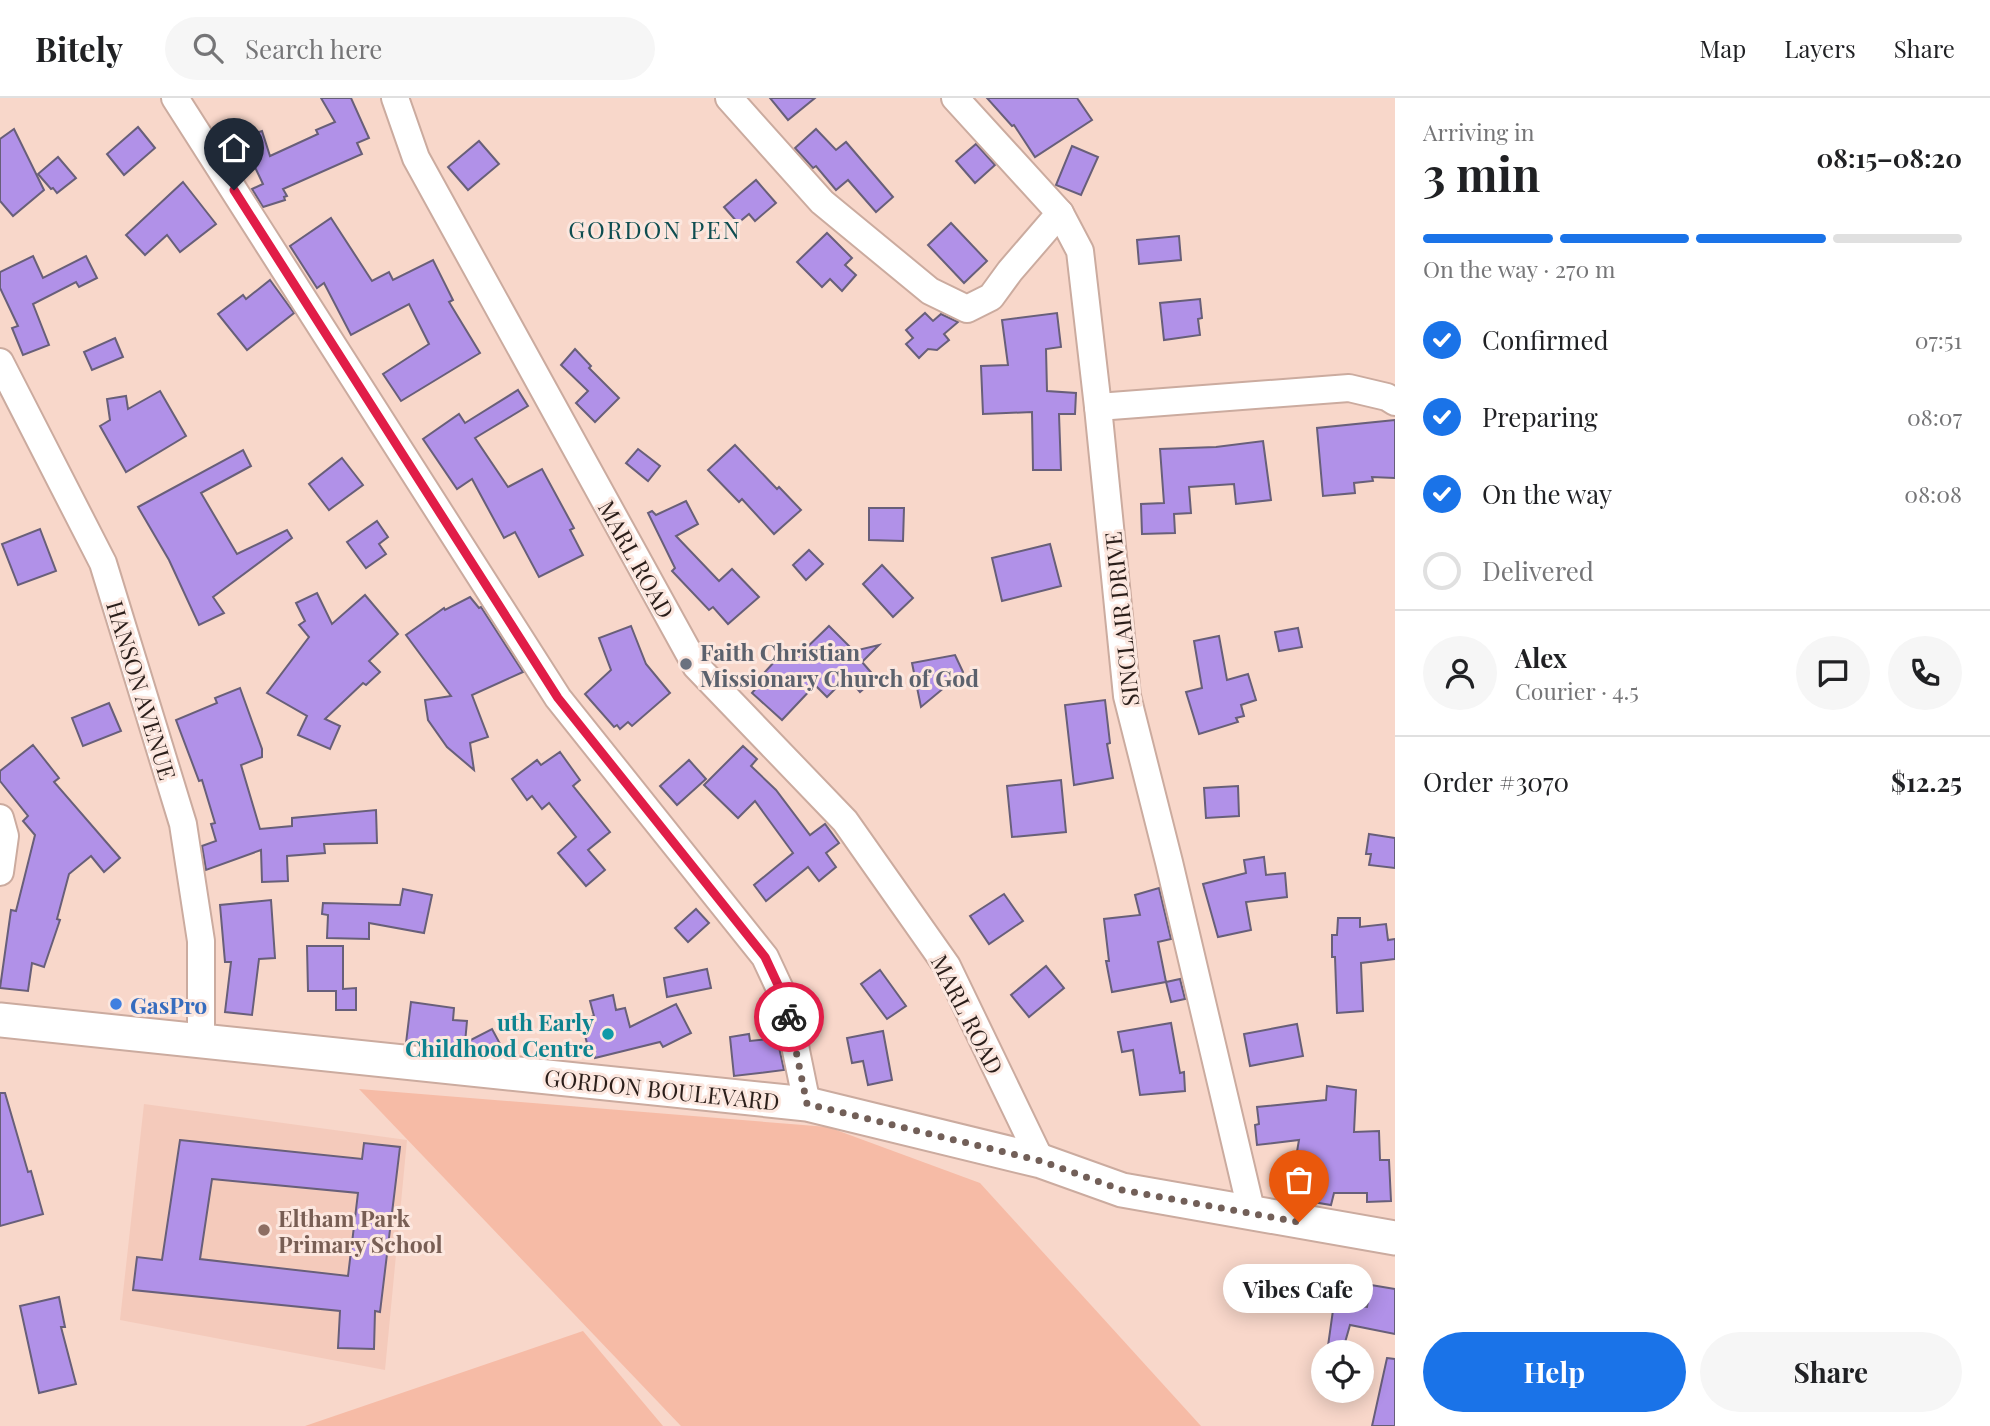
<!DOCTYPE html>
<html lang="en">
<head>
<meta charset="utf-8">
<style>
  :root { --surface:#fff; --page:#f6f6f6; --text:#202124; --muted:#757577; --line:#e0e0e0; --accent:#1a73e8 }
  body { margin:0; font-family:"Playfair Display",serif; background:var(--page); color:var(--text); height:100vh; display:flex; flex-direction:column; font-size:26px; white-space:nowrap }
  * { box-sizing:border-box; margin:0 }
  p { font-size:23px; color:var(--muted) }
  .icon { flex:none; width:38px; height:38px; fill:none; stroke:currentColor; stroke-width:2; stroke-linecap:round; stroke-linejoin:round }
  .map { position:relative; flex:1; overflow:hidden }
  .details { display:flex; flex-direction:column; background:var(--surface); width:595px }
  .details>* { flex:none }
  .controls { position:absolute; left:1311px; top:1242px; display:grid; gap:14px }
  .controls a { display:grid; place-items:center; width:63px; height:63px; border-radius:50%; background:var(--surface); box-shadow:0 4px 18px #0003; font-size:35px }
  .pin { position:absolute; display:grid; place-items:center; width:60px; height:60px; color:#fff; margin:-72px -30px; border-radius:50% 50% 50% 0; rotate:-45deg; box-shadow:0 0 7px #0007 }
  .pin .icon { rotate:45deg }
  .courier { position:absolute; display:grid; place-items:center; width:70px; height:70px; margin:-35px; border:5px solid #e11d48; border-radius:50%; background:#fff; color:#222; box-shadow:0 2px 9px #0007 }
  .bubble { position:absolute; height:49px; border-radius:24px; background:var(--surface); box-shadow:0 4px 18px #0003; font-size:23px; font-weight:700; line-height:49px; text-align:center }
  .summary em { font-style:normal; font-weight:700 }
  .summary div { display:flex; flex-direction:column-reverse }
  .summary { display:flex; align-items:center; justify-content:space-between; height:119px; padding:0 28px }
  h1 { font-size:46px; font-weight:700; line-height:52px }
  .bar { display:grid; grid-template-columns:repeat(4,1fr); gap:10px 7px; align-content:center; height:84px; padding:0 28px }
  .bar i { height:9px; border-radius:5px; background:var(--line) }
  .bar .active { background:var(--accent) }
  .bar p { grid-column:span 4 }
  .line { display:flex; align-items:center; gap:18px; padding:0 28px; border-top:2px solid var(--line) }
  .line div { flex:1 }
  .round { display:grid; place-items:center; flex:none; width:74px; height:74px; border-radius:37px; background:var(--page) }
  ol { padding:0 28px; list-style:none }
  li { display:flex; align-items:center; gap:21px; height:77px }
  li p { margin-inline-start:auto }
  li .icon { padding:7px; border-radius:50%; background:var(--accent); color:#fff; stroke-width:4 }
  li:last-child { color:var(--muted) }
  li i { width:38px; height:38px; border:4px solid var(--line); border-radius:50% }
  .button { display:flex; gap:14px; margin-top:auto; padding:14px 28px }
  .button a { flex:1; height:80px; border-radius:42px; background:var(--accent); color:#fff; font-size:28px; font-weight:700; line-height:80px; text-align:center }
  .button a+a { background:var(--page); color:var(--text) }
  header { display:flex; align-items:center; gap:42px; box-sizing:border-box; height:98px; padding:0 35px; background:var(--surface); border-bottom:2px solid var(--line) }
  header strong { font-size:33px }
  nav { display:flex; gap:38px; margin-inline-start:auto; font-size:24px }
  .search { width:490px; height:63px; background:var(--page); display:flex; align-items:center; gap:18px; box-sizing:border-box; padding:0 24px; border-radius:38px; color:var(--muted); font-size:26px }
  main { display:flex; flex:1; min-height:0 }
  .map>svg:first-child { display:block }
  .built { fill:#f4cabb }
  .green { fill:#f6bba6 }
  .building { fill:#b191e8; stroke:#685f79; stroke-width:2; fill-rule:evenodd }
  .lines { fill:none; stroke-linecap:round; stroke-linejoin:round }
  .minor-casing { stroke:#cbab9f; stroke-width:30 }
  .tertiary-casing { stroke:#cbab9f; stroke-width:37 }
  .minor { stroke:#fff; stroke-width:26 }
  .tertiary { stroke:#fff; stroke-width:33 }
  .done { stroke:#725f58; stroke-width:7; stroke-dasharray:0 12.6 }
  .route { stroke:#e11d48; stroke-width:9 }
  .worship-dot { fill:#6b7280; stroke:#fce7df; stroke-width:2.5 }
  .shop-dot { fill:#3f7fe0; stroke:#fce7df; stroke-width:2.5 }
  .culture-dot { fill:#0f9aa8; stroke:#fce7df; stroke-width:2.5 }
  .education-dot { fill:#8d6e63; stroke:#fce7df; stroke-width:2.5 }
  .labels { text-anchor:middle; dominant-baseline:central; stroke-width:6; stroke-linejoin:round; paint-order:stroke }
  .street-label { font-size:23px; fill:#2a1e1a; stroke:#fce7df }
  .worship-label { font-size:23px; font-weight:bold; fill:#5b616d; stroke:#fce7df; text-anchor:start }
  .shop-label { font-size:23px; font-weight:bold; fill:#366cbe; stroke:#fce7df; text-anchor:start }
  .culture-label { font-size:23px; font-weight:bold; fill:#0d838f; stroke:#fce7df; text-anchor:end }
  .education-label { font-size:23px; font-weight:bold; fill:#785e54; stroke:#fce7df; text-anchor:start }
  .neighbourhood-label { font-size:24px; letter-spacing:2px; fill:#0e4d50; stroke:#fce7df }
</style>
</head>
<body>
<header>
<strong>Bitely</strong>
<div class="search"><svg class="icon" aria-label="search" viewBox="0 0 24 24"><circle cx="10" cy="10" r="6"/><path d="M15 15l6 6"/></svg>Search here</div>
<nav><a>Map</a><a>Layers</a><a>Share</a></nav>
</header>
<main>
<div class="map">
<svg width="1395" height="1328" viewBox="0 0 1395 1328">
  <rect width="100%" height="100%" fill="#f8d7ca"/>
  <path class="built" d="M144,1006L407,1042L385,1272L120,1222Z"/>
  <g class="green">
    <path d="M359,991L828,1029L980,1085L1201,1328H681Z"/>
    <path d="M583,1233L663,1328H305Z"/>
  </g>
  <g class="building">
    <path d="M321,0H351L369,40L357,45L362,56L283,91L287,98L284,99L285,102L263,109L252,91L263,86L241,40L262,33L270,58L318,36L316,32L335,24Z"/>
    <path d="M770,0H815L788,22Z"/>
    <path d="M987,0H1077L1092,22L1035,59L1014,27L1012,28Z"/>
    <path d="M138,29L155,50L124,77L107,56Z"/>
    <path d="M14,31L44,92L13,118L0,103V41Z"/>
    <path d="M816,31L836,52L846,44L893,99L876,114L848,82L836,92L816,68L813,70L795,50Z"/>
    <path d="M479,43L499,66L468,92L448,69Z"/>
    <path d="M976,46L995,67L975,85L956,63Z"/>
    <path d="M1072,48L1098,59L1081,97L1056,87Z"/>
    <path d="M58,59L76,80L57,95L53,90L51,91L38,76Z"/>
    <path d="M756,82L776,105L755,123L749,116L738,125L724,109Z"/>
    <path d="M183,84L216,126L180,154L167,137L145,157L126,137Z"/>
    <path d="M331,120L372,183L389,174L393,182L433,162L453,202L449,204L480,255L401,303L383,276L429,246L409,206L351,237L324,185L317,190L290,148Z"/>
    <path d="M951,125L987,163L964,185L928,147Z"/>
    <path d="M827,135L852,160L845,167L856,177L842,193L830,181L822,189L797,164Z"/>
    <path d="M1179,138L1181,162L1139,166L1137,142Z"/>
    <path d="M33,158L43,180L86,158L97,180L79,189L76,184L33,206L49,247L23,257L12,230L18,228L0,190V174Z"/>
    <path d="M270,182L294,215L247,252L218,216L243,197L246,201Z"/>
    <path d="M1200,201L1202,220L1198,221L1200,237L1164,242L1160,205Z"/>
    <path d="M925,215L933,223L941,216L958,224L944,236L949,242L937,252L928,251L919,260L906,246L913,240L906,232Z"/>
    <path d="M1057,215L1061,249L1046,251L1047,293L1076,295L1075,316H1059L1061,372H1033L1032,314L983,316L981,268L1008,267L1002,222Z"/>
    <path d="M115,240L123,259L92,272L84,254Z"/>
    <path d="M575,251L591,268L589,270L619,300L595,324L576,305L588,293L561,267Z"/>
    <path d="M518,292L528,308L475,340L508,389L542,371L574,430L570,432L583,457L539,479L515,434L504,440L472,381L457,391L423,341L459,316L465,325Z"/>
    <path d="M160,293L186,338L126,374L100,328L110,322L107,301L126,298L128,311Z"/>
    <path d="M1395,322V380L1372,379L1373,383L1354,385L1355,395L1323,398L1317,330Z"/>
    <path d="M1263,343L1271,402L1236,406L1234,386L1189,389L1191,415L1174,416L1175,435L1142,436L1141,406L1164,405L1160,351L1216,349Z"/>
    <path d="M735,347L777,391L779,389L801,412L774,436L742,401L739,404L708,372Z"/>
    <path d="M638,351L660,368L648,383L626,365Z"/>
    <path d="M243,352L251,368L201,395L237,456L287,432L292,440L213,499L224,515L199,527L169,462L138,409Z"/>
    <path d="M342,360L363,387L329,412L309,386Z"/>
    <path d="M686,403L698,426L676,438L719,483L732,471L759,499L728,526L713,509L709,512L672,473L675,470L648,415L652,413L656,417Z"/>
    <path d="M869,410H904L903,443L869,442Z"/>
    <path d="M377,423L388,439L379,446L386,456L366,470L347,444Z"/>
    <path d="M40,431L56,473L18,487L2,446Z"/>
    <path d="M1050,446L1061,488L1002,503L992,460Z"/>
    <path d="M809,452L823,466L806,482L793,467Z"/>
    <path d="M882,467L913,500L893,519L863,486Z"/>
    <path d="M317,495L332,526L365,497L398,536L369,563L380,574L366,587L363,585L325,621L340,628L330,651L298,637L307,618L267,595L309,539L299,527L305,523L296,505Z"/>
    <path d="M470,499L479,510L481,509L523,574L472,597L488,639L470,645L474,672L447,649L428,622L425,602L451,598L406,537L444,510L445,512Z"/>
    <path d="M631,528L646,566L670,595L632,628L628,624L620,631L617,627L614,629L585,596L611,572L599,540Z"/>
    <path d="M829,528L854,553L879,547L862,564L876,580L860,594L847,579L827,599L815,587L782,622L752,595L757,589L754,586L787,550L797,559Z"/>
    <path d="M1298,530L1302,549L1279,553L1275,534Z"/>
    <path d="M1219,538L1227,582L1248,576L1256,602L1241,607L1244,618L1236,620L1238,624L1199,636L1186,594L1202,590L1194,543Z"/>
    <path d="M955,557L963,574L921,609L912,565Z"/>
    <path d="M240,590L262,651V659L241,667L260,731L292,728V720L376,712L377,745L324,746L325,755L287,758L288,783L262,784L261,752L206,772L202,748L216,743L211,726L215,725L202,682L199,683L176,622L217,605L215,600Z"/>
    <path d="M1105,602L1110,645L1107,646L1113,680L1074,687L1065,607Z"/>
    <path d="M109,605L121,633L83,648L72,620Z"/>
    <path d="M33,647L59,680L54,684L120,760L104,774L91,758L69,776L57,821L60,822L44,869L32,865L28,893L0,890L11,812L16,813L35,737L23,723L28,718L0,683V673Z"/>
    <path d="M743,648L757,661L751,668L776,692L810,737L825,726L839,745L826,755L836,769L819,783L808,769L766,803L754,787L793,755L755,703L738,720L704,687Z"/>
    <path d="M560,654L580,682L573,688L610,734L588,752L605,772L586,788L558,755L576,739L549,705L542,711L532,698L527,702L512,681L537,662L541,667Z"/>
    <path d="M689,662L706,681L677,707L660,688Z"/>
    <path d="M1061,682L1066,734L1012,739L1007,688Z"/>
    <path d="M1238,688L1239,718L1206,720L1204,690Z"/>
    <path d="M1369,736L1395,740V770L1369,767L1371,756H1366Z"/>
    <path d="M1264,759L1266,777L1285,775L1287,799L1246,804L1251,832L1218,839L1203,786L1246,775L1244,762Z"/>
    <path d="M1159,790L1171,841L1158,844L1166,884L1180,881L1185,901L1171,904L1166,884L1112,894L1106,863H1109L1104,821L1140,817L1135,797Z"/>
    <path d="M403,791L432,797L424,835L369,825V841L327,840L328,817L322,816L323,805L400,807Z"/>
    <path d="M1004,796L1023,823L989,846L970,818Z"/>
    <path d="M271,802L275,860L259,861L252,917L225,914L231,864H225L220,807Z"/>
    <path d="M696,811L709,825L688,844L675,830Z"/>
    <path d="M1338,820H1360V829L1386,826L1388,842L1395,841V861L1361,865L1363,913L1337,915L1335,859H1332V837H1337Z"/>
    <path d="M307,848H343V891L356,890V912H336V893H308Z"/>
    <path d="M1046,868L1064,890L1029,919L1011,897Z"/>
    <path d="M707,871L711,890L667,899L664,880Z"/>
    <path d="M880,872L906,908L887,921L861,886Z"/>
    <path d="M613,897L616,912L625,910L630,929L676,906L691,935L663,949L660,944L595,960L593,952L589,953L581,922L594,918L590,903Z"/>
    <path d="M411,904L454,910L453,922L467,923L465,945L492,931L505,955L406,945Z"/>
    <path d="M1171,925L1180,975L1184,974L1185,993L1140,997L1133,952L1122,954L1118,934Z"/>
    <path d="M1297,926L1303,958L1250,968L1244,936Z"/>
    <path d="M883,933L892,982L868,987L863,963L852,965L847,940Z"/>
    <path d="M749,936L750,943L777,940L784,972L734,978L730,939Z"/>
    <path d="M1327,988L1356,992L1354,1034L1379,1033L1380,1062H1389L1391,1103L1367,1104V1095H1334L1331,1107L1289,1100L1299,1042L1257,1047L1255,1027L1259,1026L1257,1009L1326,1002Z"/>
    <path d="M0,995H5L28,1074L31,1073L43,1116L0,1128Z"/>
    <path d="M180,1042L362,1061L364,1045L400,1049L380,1214L375,1213L374,1251L338,1250L340,1213L133,1192L137,1159L162,1162ZM212,1081L358,1095L348,1178L200,1161Z"/>
    <path d="M1371,1187L1395,1191V1236L1350,1227L1342,1255H1327L1334,1205L1367,1209Z"/>
    <path d="M59,1199L65,1229H61L76,1286L39,1295L20,1208Z"/>
    <path d="M1387,1260L1395,1261V1328H1372Z"/>
  </g>
  <g class="lines">
    <defs>
      <g id="minor">
        <path d="M175,0L558,600L765,859L786,904L807,1006"/>
        <path d="M395,0L416,60L696,568L845,723L947,868L1041,1063"/>
        <path d="M729,0L822,104L930,193L967,211L991,199L1010,173L1060,115"/>
        <path d="M955,0L1060,115L1080,153L1098,309L1127,598L1169,764L1252,1116"/>
        <path d="M0,264L103,465L183,726L201,843V944"/>
        <path d="M1098,309L1349,290L1387,299L1395,304"/>
        <path d="M0,720L5,738L0,774"/>
      </g>
      <path id="tertiary" d="M0,922L807,1006L1041,1063L1122,1092L1395,1140"/>
    </defs>
    <use href="#minor" class="minor-casing"/>
    <use href="#tertiary" class="tertiary-casing"/>
    <use href="#minor" class="minor"/>
    <use href="#tertiary" class="tertiary"/>
  </g>
  <g class="lines">
    <path class="done" d="M789,919L807,1006L1041,1063L1122,1092L1299,1124"/>
    <path class="route" d="M234,92L558,600L765,859L786,904L789,919"/>
  </g>
  <circle class="worship-dot" cx="686" cy="566" r="7"/>
  <circle class="shop-dot" cx="116" cy="906" r="7"/>
  <circle class="culture-dot" cx="608" cy="936" r="7"/>
  <circle class="education-dot" cx="264" cy="1132" r="7"/>
  <g class="labels">
    <g class="street-label">
      <text transform="translate(637 461) rotate(61)">MARL ROAD</text>
      <text transform="translate(1121 521) rotate(-96)">SINCLAIR DRIVE</text>
      <text transform="translate(142 592) rotate(73)">HANSON AVENUE</text>
      <text transform="translate(968 916) rotate(63)">MARL ROAD</text>
      <text transform="translate(662 991) rotate(6)">GORDON BOULEVARD</text>
    </g>
    <g class="worship-label">
      <text x="700" y="553">Faith Christian<tspan x="700" dy="26">Missionary Church of God</tspan></text>
    </g>
    <g class="shop-label">
      <text x="130" y="906">GasPro</text>
    </g>
    <g class="culture-label">
      <text x="594" y="923">uth Early<tspan x="594" dy="26">Childhood Centre</tspan></text>
    </g>
    <g class="education-label">
      <text x="278" y="1119">Eltham Park<tspan x="278" dy="26">Primary School</tspan></text>
    </g>
    <g class="neighbourhood-label">
      <text x="655" y="131">GORDON PEN</text>
    </g>
  </g>
</svg>
<div class="controls">
<a><svg class="icon" aria-label="locate" viewBox="0 0 24 24"><circle cx="12" cy="12" r="6"/><path d="M12 2v4M12 18v4M2 12h4M18 12h4"/></svg></a>
</div>
<div class="pin" style="left:1299px;top:1124px;background:#ea580c"><svg class="icon" aria-label="bag" viewBox="0 0 24 24"><path d="M5 8h14l-1 12H6zM9 8a3 3 0 0 1 6 0"/></svg></div>
<div class="pin" style="left:234px;top:92px;background:#1f2937"><svg class="icon" aria-label="home" viewBox="0 0 24 24"><path d="M3 11l9-7 9 7M6 9v11h12V9"/></svg></div>
<div class="courier" style="left:789px;top:919px"><svg class="icon" aria-label="bike" viewBox="0 0 24 24"><circle cx="6" cy="16" r="4"/><circle cx="18" cy="16" r="4"/><path d="M6 16l4-8h5l3 8M10 8l3 8H6M13 5h3"/></svg></div>
<div class="bubble" style="left:1223px;top:1166px;width:150px">Vibes Cafe</div>
</div>
<section class="details">
<div class="summary"><div><h1>3 min</h1><p>Arriving in</p></div><em>08:15–08:20</em></div>
<div class="bar"><i class="active"></i><i class="active"></i><i class="active"></i><i></i><p>On the way · 270 m</p></div>
<ol>
<li><svg class="icon" aria-label="check" viewBox="0 0 24 24"><path d="M5 12l5 5 9-10"/></svg>Confirmed<p>07:51</p></li>
<li><svg class="icon" aria-label="check" viewBox="0 0 24 24"><path d="M5 12l5 5 9-10"/></svg>Preparing<p>08:07</p></li>
<li><svg class="icon" aria-label="check" viewBox="0 0 24 24"><path d="M5 12l5 5 9-10"/></svg>On the way<p>08:08</p></li>
<li><i></i>Delivered</li>
</ol>
<div class="line" style="height:126px"><a class="round"><svg class="icon" aria-label="person" viewBox="0 0 24 24"><circle cx="12" cy="8" r="4"/><path d="M4 21q1-7 8-7t8 7"/></svg></a><div><b>Alex</b><p>Courier · 4.5</p></div><a class="round"><svg class="icon" aria-label="chat" viewBox="0 0 24 24"><path d="M4 5h16v11H9l-5 4z"/></svg></a><a class="round"><svg class="icon" aria-label="phone" viewBox="0 0 24 24"><path d="M5 4h4l2 5-3 2q2 4 5 5l2-3 5 2v4C11 20 4 13 5 4z"/></svg></a></div>
<div class="line" style="height:91px"><div>Order #3070</div><b>$12.25</b></div>
<div class="button"><a>Help</a><a>Share</a></div>
</section>
</main>
</body>
</html>
